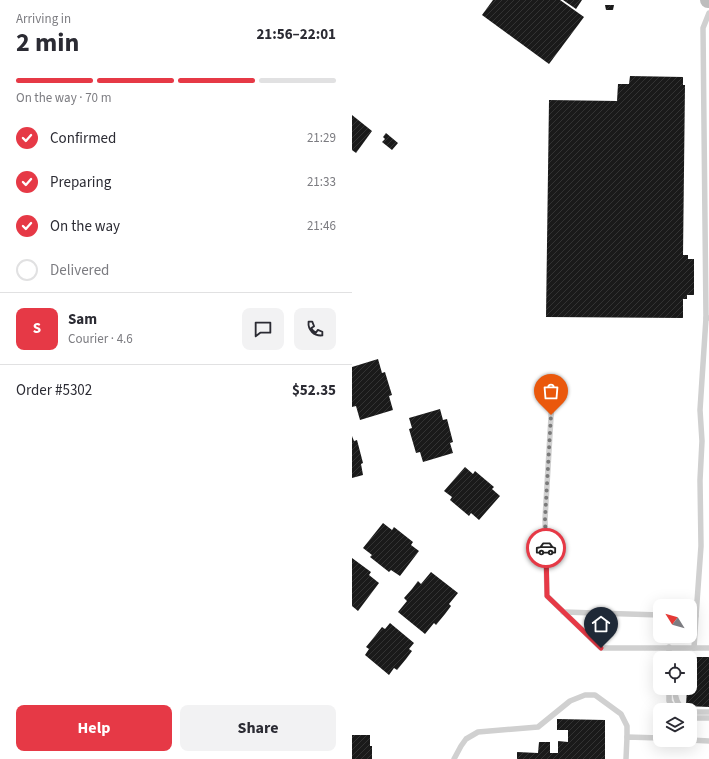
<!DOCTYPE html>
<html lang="en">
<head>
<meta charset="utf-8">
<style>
  :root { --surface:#fff; --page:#f2f2f3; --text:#2b2b33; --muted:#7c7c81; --line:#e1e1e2; --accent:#e63946 }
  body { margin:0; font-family:"Source Sans 3",sans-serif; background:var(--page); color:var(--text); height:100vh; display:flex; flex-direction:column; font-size:15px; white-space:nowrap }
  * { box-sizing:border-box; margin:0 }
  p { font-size:13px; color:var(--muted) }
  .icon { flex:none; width:22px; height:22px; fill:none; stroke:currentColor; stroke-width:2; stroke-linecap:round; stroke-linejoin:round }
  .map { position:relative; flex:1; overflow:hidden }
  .drawer { display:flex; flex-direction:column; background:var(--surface); width:352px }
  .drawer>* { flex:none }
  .needle { width:26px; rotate:307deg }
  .fabs { position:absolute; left:301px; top:599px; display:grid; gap:8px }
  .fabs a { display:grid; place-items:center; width:44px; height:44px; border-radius:8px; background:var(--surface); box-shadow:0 4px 16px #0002; font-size:20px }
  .pin { position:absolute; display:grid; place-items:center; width:34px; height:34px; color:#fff; margin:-41px -17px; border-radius:50% 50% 50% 0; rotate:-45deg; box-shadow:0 0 4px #0007 }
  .pin .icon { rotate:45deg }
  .courier { position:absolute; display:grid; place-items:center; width:40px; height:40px; margin:-20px; border:3px solid #e63946; border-radius:50%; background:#fff; color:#222; box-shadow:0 1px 5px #0007 }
  .head em { font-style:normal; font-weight:700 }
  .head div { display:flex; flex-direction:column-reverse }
  .head { display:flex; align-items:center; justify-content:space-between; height:68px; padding:0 16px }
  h1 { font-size:26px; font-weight:700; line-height:30px }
  .bar { display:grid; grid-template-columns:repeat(4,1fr); gap:6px 4px; align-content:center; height:48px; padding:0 16px }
  .bar i { height:5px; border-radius:3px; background:var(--line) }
  .bar .selected { background:var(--accent) }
  .bar p { grid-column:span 4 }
  .line { display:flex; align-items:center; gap:10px; padding:0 16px; border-top:1px solid var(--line) }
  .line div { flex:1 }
  .round { display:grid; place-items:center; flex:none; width:42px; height:42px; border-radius:8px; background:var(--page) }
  ol { padding:0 16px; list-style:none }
  li { display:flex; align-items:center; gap:12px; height:44px }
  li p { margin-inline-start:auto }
  li .icon { padding:4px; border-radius:50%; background:var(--accent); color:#fff; stroke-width:4 }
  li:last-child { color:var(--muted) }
  li i { width:22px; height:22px; border:2px solid var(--line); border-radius:50% }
  .primary-button { display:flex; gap:8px; margin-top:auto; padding:8px 16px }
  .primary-button a { flex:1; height:46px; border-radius:8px; background:var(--accent); color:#fff; font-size:16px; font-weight:700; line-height:46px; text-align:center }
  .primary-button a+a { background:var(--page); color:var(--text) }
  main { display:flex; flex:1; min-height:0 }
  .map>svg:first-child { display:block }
  .building { fill:url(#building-hatch) }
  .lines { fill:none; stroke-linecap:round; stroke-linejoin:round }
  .lane { stroke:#d0d0d0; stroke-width:5.5 }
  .secondary { stroke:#bdbdbd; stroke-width:16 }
  .done { stroke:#7a7a7a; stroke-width:4; stroke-dasharray:0 7.2 }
  .route { stroke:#e63946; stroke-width:5 }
</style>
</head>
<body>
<main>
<section class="drawer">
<div class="head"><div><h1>2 min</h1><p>Arriving in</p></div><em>21:56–22:01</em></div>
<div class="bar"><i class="selected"></i><i class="selected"></i><i class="selected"></i><i></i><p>On the way · 70 m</p></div>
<ol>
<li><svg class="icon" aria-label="check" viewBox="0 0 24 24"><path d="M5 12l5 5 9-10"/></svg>Confirmed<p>21:29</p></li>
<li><svg class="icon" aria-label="check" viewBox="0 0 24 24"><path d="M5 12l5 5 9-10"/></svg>Preparing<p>21:33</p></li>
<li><svg class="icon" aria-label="check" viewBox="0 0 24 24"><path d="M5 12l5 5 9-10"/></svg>On the way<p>21:46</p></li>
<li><i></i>Delivered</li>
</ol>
<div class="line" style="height:72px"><b class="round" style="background:var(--accent);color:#fff">S</b><div><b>Sam</b><p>Courier · 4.6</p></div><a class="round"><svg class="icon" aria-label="chat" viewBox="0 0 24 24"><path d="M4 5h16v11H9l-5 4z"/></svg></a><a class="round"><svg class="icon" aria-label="phone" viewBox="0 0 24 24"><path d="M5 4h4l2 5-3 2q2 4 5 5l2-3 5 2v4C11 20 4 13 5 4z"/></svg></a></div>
<div class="line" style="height:52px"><div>Order #5302</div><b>$52.35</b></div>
<div class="primary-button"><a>Help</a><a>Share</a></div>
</section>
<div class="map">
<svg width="357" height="759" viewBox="0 0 357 759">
  <defs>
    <pattern id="building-hatch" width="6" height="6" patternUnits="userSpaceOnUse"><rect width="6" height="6" fill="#1a1a1a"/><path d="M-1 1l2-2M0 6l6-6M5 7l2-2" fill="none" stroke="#333"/></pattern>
  </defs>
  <rect width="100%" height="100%" fill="#fff"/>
  <g class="building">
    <path d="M141,0H208L232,17L197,64L130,15Z"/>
    <path d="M211,0H230L224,9Z"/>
    <path d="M253,5H262L261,10H254Z"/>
    <path d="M278,76L331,77V85H333L331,255H336V259H342V295H335V299H331V318L194,317L197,100L265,101L266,84H277Z"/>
    <path d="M0,115L20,131L4,153L0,150Z"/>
    <path d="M34,133L46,143L40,150L30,142L33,139L31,137Z"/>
    <path d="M26,359L30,373L33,372L36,382L40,395L37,396L41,410L8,420L4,406L0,407V367Z"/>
    <path d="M88,409L91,420L95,419L101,442L98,443L101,453L71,462L68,452L64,453L57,429L60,428L57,418Z"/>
    <path d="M0,436L2,441L5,440L11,463L9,464L11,475L0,478Z"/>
    <path d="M113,467L121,474L123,471L142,487L140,489L148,496L127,520L119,513L117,516L98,500L100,497L92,491Z"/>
    <path d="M31,523L40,530L42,527L61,542L59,545L67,551L48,576L39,570L37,572L18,557L20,555L11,548Z"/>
    <path d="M0,558L19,572L17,575L27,583L6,611L0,606Z"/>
    <path d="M79,572L106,593L97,604L99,606L93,614L84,625L82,623L73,634L46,612L55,601L52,598L60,589L66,581L69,584Z"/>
    <path d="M38,623L62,643L57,649L60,651L54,659L45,670L42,668L37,675L13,655L17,649L14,647L23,636L30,627L33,629Z"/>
    <path d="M338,657H357V707L334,706L335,688H338Z"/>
    <path d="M205,719L253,720V759H165V752L186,753L187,742H198V753H206V741L216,742V730H205Z"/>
    <path d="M0,735H18V746H20V759H0Z"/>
  </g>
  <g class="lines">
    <g class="lane">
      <path d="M357,13L351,28L354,318H357"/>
      <path d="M200,400L193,519L195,596L249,648H357"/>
      <path d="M211,612L308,615"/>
      <path d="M338,616H344L349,546L348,480L350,441L348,410L354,318"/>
      <path d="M342,648L344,616"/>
      <path d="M317,658V647"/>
      <path d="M317,688V701L323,710"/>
      <path d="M323,688C323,698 325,705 333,710"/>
      <path d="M338,712H357"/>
      <path d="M338,718H357"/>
      <path d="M338,740L357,741"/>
      <path d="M102,759L109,746L114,739L126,732L186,727L218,701L233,695H243L269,714L275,726V737"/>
      <path d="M274,759L275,737L308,738"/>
    </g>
    <path class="secondary" d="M356,0H357"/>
  </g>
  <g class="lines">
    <path class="done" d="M194,548L193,519L199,415"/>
    <path class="route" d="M194,548L195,596L249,648"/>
  </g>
</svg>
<div class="fabs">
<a><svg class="needle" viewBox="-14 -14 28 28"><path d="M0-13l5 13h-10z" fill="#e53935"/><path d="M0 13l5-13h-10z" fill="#7c7c81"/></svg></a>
<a><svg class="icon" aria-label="locate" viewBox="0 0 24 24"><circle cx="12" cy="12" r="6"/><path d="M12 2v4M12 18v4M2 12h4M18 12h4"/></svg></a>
<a><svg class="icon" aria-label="layers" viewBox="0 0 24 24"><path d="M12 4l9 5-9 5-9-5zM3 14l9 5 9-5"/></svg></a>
</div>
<div class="pin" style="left:199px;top:415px;background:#ea580c"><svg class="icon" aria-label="bag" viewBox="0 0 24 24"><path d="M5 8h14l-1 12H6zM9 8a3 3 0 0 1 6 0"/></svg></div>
<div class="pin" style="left:249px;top:648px;background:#1f2937"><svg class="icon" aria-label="home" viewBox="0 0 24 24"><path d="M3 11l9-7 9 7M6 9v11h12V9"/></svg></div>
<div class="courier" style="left:194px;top:548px"><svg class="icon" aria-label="car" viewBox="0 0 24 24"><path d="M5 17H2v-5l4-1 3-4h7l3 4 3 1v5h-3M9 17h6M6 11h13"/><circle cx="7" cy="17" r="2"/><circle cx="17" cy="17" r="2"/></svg></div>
</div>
</main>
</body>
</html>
